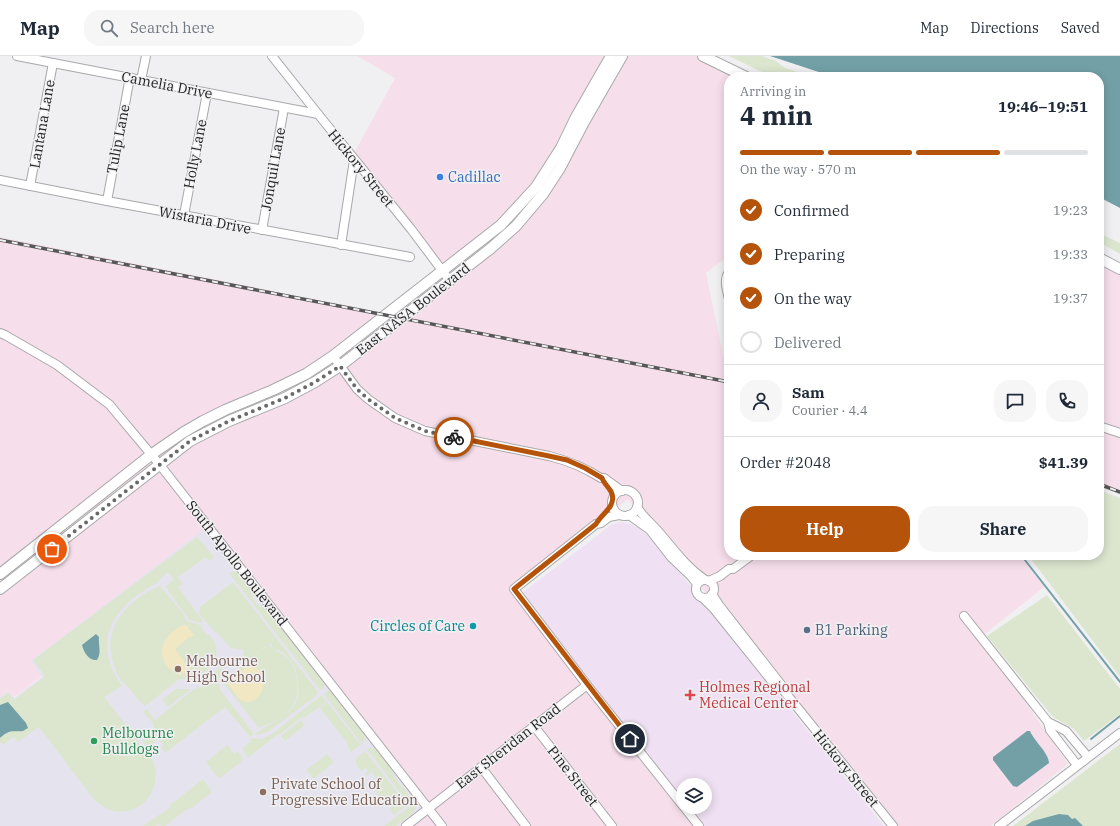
<!DOCTYPE html>
<html lang="en">
<head>
<meta charset="utf-8">
<style>
  :root { --surface:#fff; --page:#f6f6f7; --text:#1f2937; --muted:#747a83; --line:#e0e1e3; --accent:#b45309 }
  body { margin:0; font-family:"IBM Plex Serif",serif; background:var(--page); color:var(--text); height:100vh; display:flex; flex-direction:column; font-size:15px; white-space:nowrap }
  * { box-sizing:border-box; margin:0 }
  p { font-size:13px; color:var(--muted) }
  .icon { flex:none; width:22px; height:22px; fill:none; stroke:currentColor; stroke-width:2; stroke-linecap:round; stroke-linejoin:round }
  .map { position:relative; flex:1; overflow:hidden }
  .panel { position:absolute; left:724px; top:16px; width:380px; height:488px; display:flex; flex-direction:column; background:var(--surface); border-radius:16px; box-shadow:0 2px 10px #0003 }
  .panel>* { flex:none }
  .buttons { position:absolute; left:676px; top:722px; display:grid; gap:8px }
  .buttons a { display:grid; place-items:center; width:36px; height:36px; border-radius:50%; background:var(--surface); box-shadow:0 2px 10px #0003; font-size:20px }
  .pin { position:absolute; display:grid; place-items:center; width:34px; height:34px; color:#fff; margin:-17px; border:2px solid #fff; border-radius:50%; box-shadow:0 1px 4px #0007 }
  .courier { position:absolute; display:grid; place-items:center; width:40px; height:40px; margin:-20px; border:3px solid #b45309; border-radius:50%; background:#fff; color:#222; box-shadow:0 1px 5px #0007 }
  .headline em { font-style:normal; font-weight:700 }
  .headline div { display:flex; flex-direction:column-reverse }
  .headline { display:flex; align-items:center; justify-content:space-between; height:68px; padding:0 16px }
  h1 { font-size:26px; font-weight:700; line-height:30px }
  .bar { display:grid; grid-template-columns:repeat(4,1fr); gap:6px 4px; align-content:center; height:48px; padding:0 16px }
  .bar i { height:5px; border-radius:3px; background:var(--line) }
  .bar .active { background:var(--accent) }
  .bar p { grid-column:span 4 }
  .line { display:flex; align-items:center; gap:10px; padding:0 16px; border-top:1px solid var(--line) }
  .line div { flex:1 }
  .round { display:grid; place-items:center; flex:none; width:42px; height:42px; border-radius:16px; background:var(--page) }
  ol { padding:0 16px; list-style:none }
  li { display:flex; align-items:center; gap:12px; height:44px }
  li p { margin-inline-start:auto }
  li .icon { padding:4px; border-radius:50%; background:var(--accent); color:#fff; stroke-width:4 }
  li:last-child { color:var(--muted) }
  li i { width:22px; height:22px; border:2px solid var(--line); border-radius:50% }
  .button { display:flex; gap:8px; margin-top:auto; padding:8px 16px }
  .button a { flex:1; height:46px; border-radius:16px; background:var(--accent); color:#fff; font-size:16px; font-weight:700; line-height:46px; text-align:center }
  .button a+a { background:var(--page); color:var(--text) }
  header { display:flex; align-items:center; gap:24px; box-sizing:border-box; height:56px; padding:0 20px; background:var(--surface); border-bottom:1px solid var(--line) }
  header strong { font-size:19px }
  nav { display:flex; gap:22px; margin-inline-start:auto; font-size:14px }
  .search { width:280px; height:36px; background:var(--page); display:flex; align-items:center; gap:10px; box-sizing:border-box; padding:0 14px; border-radius:16px; color:var(--muted); font-size:15px }
  .map>svg:first-child { display:block }
  .commercial { fill:#f6dfeb }
  .built { fill:#e5e4ee }
  .medical { fill:#f0e0f3 }
  .green { fill:#dce6cf }
  .sand { fill:#f1e7c2 }
  .water { fill:#73a0a7 }
  .lines { fill:none; stroke-linecap:round; stroke-linejoin:round }
  .stream { stroke:#73a0a7; stroke-width:2 }
  .minor-casing { stroke:#a8a8aa; stroke-width:10 }
  .major-casing { stroke:#a8a8aa; stroke-width:12 }
  .minor { stroke:#fff; stroke-width:8 }
  .major { stroke:#fff; stroke-width:10 }
  .rail-casing { stroke:#575758; stroke-width:3.5 }
  .rail { stroke:#f0f0f2; stroke-width:2; stroke-dasharray:6; stroke-linecap:butt }
  .done { stroke:#6a6a6b; stroke-width:4; stroke-dasharray:0 7.2 }
  .route { stroke:#b45309; stroke-width:5 }
  .shop-dot { fill:#3f7fe0; stroke:#f0f0f2; stroke-width:1.5 }
  .culture-dot { fill:#0f9aa8; stroke:#f0f0f2; stroke-width:1.5 }
  .service-dot { fill:#5c6f8a; stroke:#f0f0f2; stroke-width:1.5 }
  .education-dot { fill:#8d6e63; stroke:#f0f0f2; stroke-width:1.5 }
  .health-dot { fill:#e0444e; stroke:#f0f0f2; stroke-width:1.5 }
  .leisure-dot { fill:#2e9e5b; stroke:#f0f0f2; stroke-width:1.5 }
  .labels { text-anchor:middle; dominant-baseline:central; stroke-width:3; stroke-linejoin:round; paint-order:stroke }
  .street-label { font-size:14px; fill:#222; stroke:#f0f0f2 }
  .shop-label { font-size:14px; fill:#366cbe; stroke:#f0f0f2; text-anchor:start }
  .culture-label { font-size:14px; fill:#0d838f; stroke:#f0f0f2; text-anchor:end }
  .service-label { font-size:14px; fill:#4e5e75; stroke:#f0f0f2; text-anchor:start }
  .education-label { font-size:14px; fill:#785e54; stroke:#f0f0f2; text-anchor:start }
  .health-label { font-size:14px; fill:#be3a42; stroke:#f0f0f2; text-anchor:start }
  .leisure-label { font-size:14px; fill:#27864d; stroke:#f0f0f2; text-anchor:start }
</style>
</head>
<body>
<header>
<strong>Map</strong>
<div class="search"><svg class="icon" aria-label="search" viewBox="0 0 24 24"><circle cx="10" cy="10" r="6"/><path d="M15 15l6 6"/></svg>Search here</div>
<nav><a>Map</a><a>Directions</a><a>Saved</a></nav>
</header>
<div class="map">
<svg width="1120" height="770" viewBox="0 0 1120 770">
  <rect width="100%" height="100%" fill="#f0f0f2"/>
  <g class="commercial">
    <path d="M357,0H706L748,21H729V199L706,217L726,313L729,314V499H1020L1044,531L981,581L1068,708L991,770H889L705,536L628,443L514,533L699,770H406L31,605L42,620L13,642L8,635L0,641V181L403,261L450,224L352,101L395,22Z"/>
    <path d="M1099,200L1120,211V435L1099,427Z"/>
  </g>
  <path class="built" d="M209,469L428,752L406,770H0V641L8,635L14,642L42,621L31,605Z"/>
  <path class="medical" d="M621,466L631,468L638,472L648,480L708,550L884,770H703L688,751H705V729H683V744L522,537L611,469L616,467Z"/>
  <g class="green">
    <path d="M729,0H762L776,5L785,12L795,15L807,21H772Z"/>
    <path d="M1099,177L1120,187V198L1099,186Z"/>
    <path d="M1099,434L1120,442V621L1028,499H1099Z"/>
    <path d="M197,481L214,501L209,505L206,501L178,521L183,528L178,531L203,565L201,567L189,564L165,530L174,524L168,516L159,524V526C115,548 89,584 122,630L104,641L148,697C149,700 152,703 153,705C156,712 156,720 155,727C151,747 130,761 110,754C103,751 97,747 92,741L39,671L18,686L14,681L3,689L1,687H0V643L8,637L14,644L43,622L44,619L33,604Z"/>
    <path d="M232,516H237L239,518L252,534C253,537 252,541 254,544C256,550 263,550 268,555L323,624L325,627L324,632L320,634L229,517Z"/>
    <path d="M233,526L318,636L316,640L269,675L258,679H254C273,663 302,659 298,628C297,620 296,611 291,604C288,601 285,598 282,596C279,594 275,594 273,592C272,590 271,588 270,587L242,609L244,594L231,592L219,579L212,573L199,558L200,551Z"/>
    <path d="M160,530L181,555L187,565L203,570L201,571L207,579L209,578C212,582 215,587 216,592C220,608 203,617 194,624L181,623L178,624L145,650C138,646 135,638 129,632C127,629 124,628 122,626C118,621 115,613 113,606C102,570 129,543 160,530Z"/>
    <path d="M1047,539L1120,633V658L1084,685L1074,673L1053,661L987,580Z"/>
    <path d="M269,588C274,595 283,597 289,603C295,610 296,618 297,626C300,647 289,659 270,667C266,670 263,669 259,672L224,628L225,623Z"/>
    <path d="M224,608C220,620 216,623 221,635L254,678L250,681L225,651L165,697L161,691L163,689L159,682L147,692L142,684C159,672 156,670 143,656L147,653L155,664L194,633H196L197,629L200,632L213,622V618Z"/>
    <path d="M176,633H191L168,651L162,643Z"/>
    <path d="M330,633L365,679V682L362,688L324,638Z"/>
    <path d="M322,639L326,646L304,662L302,661L279,679L278,678L248,702L243,694V692L251,685L250,683L253,682L261,683L269,680Z"/>
    <path d="M327,646L361,689L351,696L347,690L348,688L320,652Z"/>
    <path d="M301,664L305,669L285,685L281,680Z"/>
    <path d="M1120,688V770H1013Z"/>
    <path d="M227,689L234,698L238,695L243,703L241,705V706L220,722L219,721L218,722L206,706Z"/>
    <path d="M369,692C372,692 375,692 378,694C388,702 391,716 398,726C404,734 414,743 416,752L412,758L396,770H384L410,750L367,693Z"/>
    <path d="M365,695L407,749L394,759L390,753L392,751L385,742L382,744L372,731L376,727L374,724L376,722L372,715L366,720L365,718L368,715L366,712L361,715C352,704 355,703 365,695Z"/>
    <path d="M327,698L333,705L332,708L315,722H313L306,714Z"/>
    <path d="M203,723L212,736L192,752L187,753L165,770H161L159,768L156,770H143C152,763 161,758 170,752V749Z"/>
  </g>
  <g class="sand">
    <path d="M184,569H186L194,579L191,581H189L175,593L186,608L190,612L180,620C176,616 171,615 167,610C155,593 167,576 184,569Z"/>
    <path d="M249,609C276,615 261,653 242,645C239,644 236,639 234,636C232,633 229,629 227,626Z"/>
  </g>
  <g class="water">
    <path d="M770,0H1120V152L1099,141V21H834Z"/>
    <path d="M96,578L99,581C98,589 102,597 97,604C89,605 84,597 82,589Z"/>
    <path d="M8,646L26,667L28,672L23,675C12,676 10,673 0,682V649Z"/>
    <path d="M1027,675H1030C1034,685 1049,697 1049,707L1017,731L1013,730L993,704V701Z"/>
    <path d="M1059,758L1068,759L1072,763L1075,762L1083,770H1025L1033,765Z"/>
  </g>
  <g class="lines">
    <g class="stream">
      <path d="M1021,499L1120,626"/>
      <path d="M1091,683L1120,660"/>
    </g>
    <defs>
      <g id="minor">
        <path d="M17,0L318,58"/>
        <path d="M272,0L318,58L411,173L450,225"/>
        <path d="M141,24L146,0"/>
        <path d="M0,124L107,145L410,201"/>
        <path d="M30,130L53,7"/>
        <path d="M107,145L130,21"/>
        <path d="M184,159L207,37"/>
        <path d="M262,174L284,52"/>
        <path d="M341,189L354,104"/>
        <path d="M729,216C723,224 727,234 729,243"/>
        <path d="M0,277L5,279L57,309L110,349L114,354L160,409L442,770"/>
        <path d="M333,300L357,333L368,343L395,362L425,375L549,400C569,405 584,411 601,422H604L622,435"/>
        <path d="M1099,370L1120,377"/>
        <circle cx="625" cy="447" r="13"/>
        <path d="M637,451C643,461 651,467 658,475C673,492 685,510 704,523"/>
        <path d="M619,459L609,461L601,467L596,468L514,533L587,629L683,750"/>
        <path d="M629,459L650,474L671,501L691,520L697,528"/>
        <circle cx="705" cy="533" r="9"/>
        <path d="M709,525L720,520L729,513H733L752,499"/>
        <path d="M712,538L719,549L783,631L784,635L893,770"/>
        <path d="M703,542L714,553L771,624"/>
        <path d="M964,560L1048,666L1050,674L1077,709"/>
        <path d="M1048,666L1066,675L1088,701"/>
        <path d="M534,670L612,770"/>
        <path d="M481,711L526,770"/>
        <path d="M684,751L699,770"/>
        <path d="M406,770L587,629"/>
        <path d="M999,770L1120,677"/>
      </g>
      <g id="major">
        <path d="M703,0L746,21"/>
        <path d="M1099,202L1120,213"/>
        <path d="M0,518L152,398L184,376L203,365L225,354L273,334L306,318L333,300L501,169L536,131L561,92L576,61L611,0"/>
        <path d="M0,533L190,385L229,365L285,342L315,326L340,310L490,193L516,170L543,138L560,112L584,66L622,0"/>
      </g>
    </defs>
    <use href="#minor" class="minor-casing"/>
    <use href="#major" class="major-casing"/>
    <use href="#minor" class="minor"/>
    <use href="#major" class="major"/>
    <defs>
      <g id="rail">
        <path d="M0,184L729,326"/>
        <path d="M1099,428L1120,436"/>
      </g>
    </defs>
    <use href="#rail" class="rail-casing"/>
    <use href="#rail" class="rail"/>
  </g>
  <g class="lines">
    <path class="done" d="M52,493L190,385L229,365L285,342L315,326L340,310L357,333L368,343L395,362L425,375L454,381"/>
    <path class="route" d="M454,381L549,400L567,404L585,412L602,422C604,428 610,432 612,438C616,451 601,458 596,468L514,533L630,683"/>
  </g>
  <circle class="shop-dot" cx="440" cy="121" r="4"/>
  <circle class="culture-dot" cx="473" cy="570" r="4"/>
  <circle class="service-dot" cx="807" cy="574" r="4"/>
  <g class="education-dot">
    <circle cx="178" cy="613" r="4"/>
    <circle cx="263" cy="736" r="4"/>
  </g>
  <path class="health-dot" d="M688 633h4v4h4v4h-4v4h-4v-4h-4v-4h4z"/>
  <circle class="leisure-dot" cx="94" cy="685" r="4"/>
  <g class="labels">
    <g class="street-label">
      <text transform="translate(167 29) rotate(11)">Camelia Drive</text>
      <text transform="translate(42 68) rotate(-80)">Lantana Lane</text>
      <text transform="translate(118 83) rotate(-79)">Tulip Lane</text>
      <text transform="translate(195 98) rotate(-79)">Holly Lane</text>
      <text transform="translate(361 112) rotate(51)">Hickory Street</text>
      <text transform="translate(273 113) rotate(-80)">Jonquil Lane</text>
      <text transform="translate(205 164) rotate(11)">Wistaria Drive</text>
      <text transform="translate(413 253) rotate(-38)">East NASA Boulevard</text>
      <text transform="translate(237 507) rotate(52)">South Apollo Boulevard</text>
      <text transform="translate(508 690) rotate(-38)">East Sheridan Road</text>
      <text transform="translate(846 712) rotate(51)">Hickory Street</text>
      <text transform="translate(573 720) rotate(52)">Pine Street</text>
    </g>
    <g class="shop-label">
      <text x="448" y="121">Cadillac</text>
    </g>
    <g class="culture-label">
      <text x="465" y="570">Circles of Care</text>
    </g>
    <g class="service-label">
      <text x="815" y="574">B1 Parking</text>
    </g>
    <g class="education-label">
      <text x="186" y="605">Melbourne<tspan x="186" dy="16">High School</tspan></text>
      <text x="271" y="728">Private School of<tspan x="271" dy="16">Progressive Education</tspan></text>
    </g>
    <g class="health-label">
      <text x="699" y="631">Holmes Regional<tspan x="699" dy="16">Medical Center</tspan></text>
    </g>
    <g class="leisure-label">
      <text x="102" y="677">Melbourne<tspan x="102" dy="16">Bulldogs</tspan></text>
    </g>
  </g>
</svg>
<div class="buttons">
<a><svg class="icon" aria-label="layers" viewBox="0 0 24 24"><path d="M12 4l9 5-9 5-9-5zM3 14l9 5 9-5"/></svg></a>
</div>
<div class="pin" style="left:52px;top:493px;background:#ea580c"><svg class="icon" aria-label="bag" viewBox="0 0 24 24"><path d="M5 8h14l-1 12H6zM9 8a3 3 0 0 1 6 0"/></svg></div>
<div class="pin" style="left:630px;top:683px;background:#1f2937"><svg class="icon" aria-label="home" viewBox="0 0 24 24"><path d="M3 11l9-7 9 7M6 9v11h12V9"/></svg></div>
<div class="courier" style="left:454px;top:381px"><svg class="icon" aria-label="bike" viewBox="0 0 24 24"><circle cx="6" cy="16" r="4"/><circle cx="18" cy="16" r="4"/><path d="M6 16l4-8h5l3 8M10 8l3 8H6M13 5h3"/></svg></div>
<section class="panel">
<div class="headline"><div><h1>4 min</h1><p>Arriving in</p></div><em>19:46–19:51</em></div>
<div class="bar"><i class="active"></i><i class="active"></i><i class="active"></i><i></i><p>On the way · 570 m</p></div>
<ol>
<li><svg class="icon" aria-label="check" viewBox="0 0 24 24"><path d="M5 12l5 5 9-10"/></svg>Confirmed<p>19:23</p></li>
<li><svg class="icon" aria-label="check" viewBox="0 0 24 24"><path d="M5 12l5 5 9-10"/></svg>Preparing<p>19:33</p></li>
<li><svg class="icon" aria-label="check" viewBox="0 0 24 24"><path d="M5 12l5 5 9-10"/></svg>On the way<p>19:37</p></li>
<li><i></i>Delivered</li>
</ol>
<div class="line" style="height:72px"><a class="round"><svg class="icon" aria-label="person" viewBox="0 0 24 24"><circle cx="12" cy="8" r="4"/><path d="M4 21q1-7 8-7t8 7"/></svg></a><div><b>Sam</b><p>Courier · 4.4</p></div><a class="round"><svg class="icon" aria-label="chat" viewBox="0 0 24 24"><path d="M4 5h16v11H9l-5 4z"/></svg></a><a class="round"><svg class="icon" aria-label="phone" viewBox="0 0 24 24"><path d="M5 4h4l2 5-3 2q2 4 5 5l2-3 5 2v4C11 20 4 13 5 4z"/></svg></a></div>
<div class="line" style="height:52px"><div>Order #2048</div><b>$41.39</b></div>
<div class="button"><a>Help</a><a>Share</a></div>
</section>
</div>
</body>
</html>
